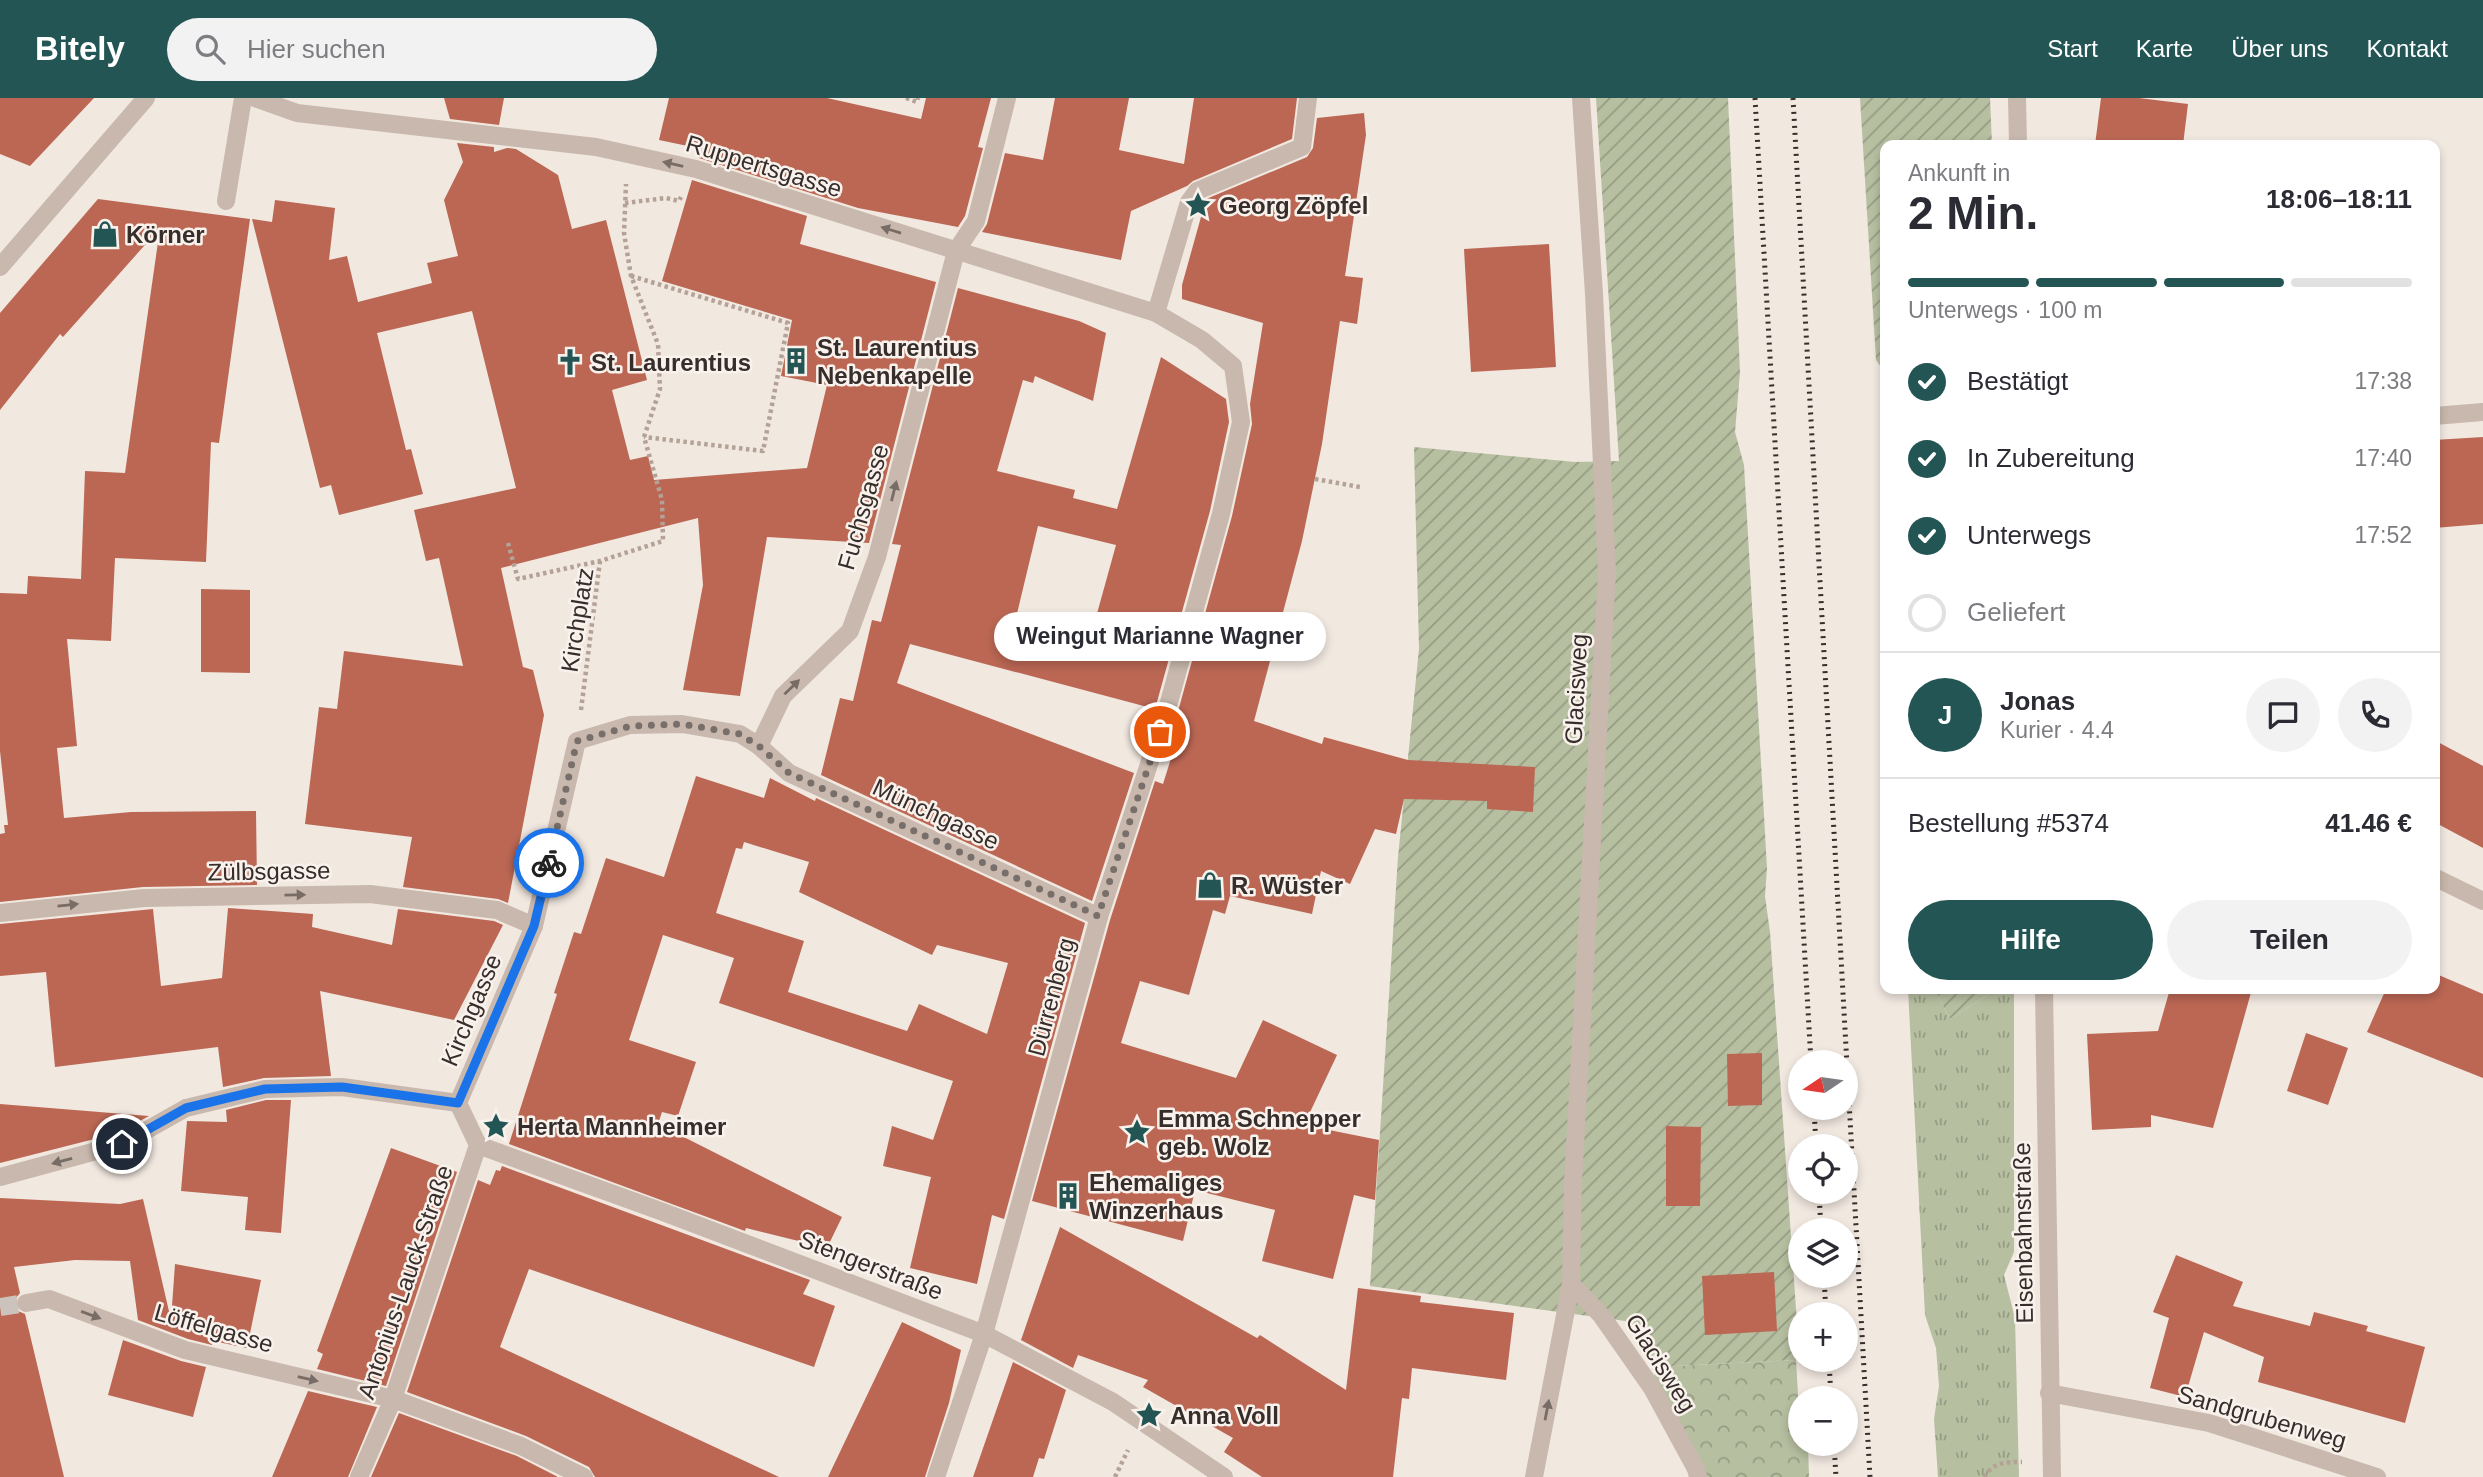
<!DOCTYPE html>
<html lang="de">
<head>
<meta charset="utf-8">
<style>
  :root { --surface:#fff; --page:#f2f2f3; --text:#2b2b33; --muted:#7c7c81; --line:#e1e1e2; --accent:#245555 }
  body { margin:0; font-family:Arial,sans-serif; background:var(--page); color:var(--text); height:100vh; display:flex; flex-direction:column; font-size:26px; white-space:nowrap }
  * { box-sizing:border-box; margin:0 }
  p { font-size:23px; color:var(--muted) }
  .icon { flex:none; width:38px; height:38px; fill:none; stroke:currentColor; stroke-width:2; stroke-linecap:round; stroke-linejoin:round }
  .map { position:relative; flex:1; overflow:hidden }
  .side { position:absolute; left:1880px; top:42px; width:560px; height:854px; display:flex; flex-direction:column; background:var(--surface); border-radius:14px; box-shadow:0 4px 10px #0003 }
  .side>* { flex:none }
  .needle { width:46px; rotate:257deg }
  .fabs { position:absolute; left:1788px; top:952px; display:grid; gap:14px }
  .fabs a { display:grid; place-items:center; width:70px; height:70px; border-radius:50%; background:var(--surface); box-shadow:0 4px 10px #0003; font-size:35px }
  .pin { position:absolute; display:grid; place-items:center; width:60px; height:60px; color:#fff; margin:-30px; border:4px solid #fff; border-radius:50%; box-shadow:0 2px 7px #0007 }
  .courier { position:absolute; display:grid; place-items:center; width:70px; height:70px; margin:-35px; border:5px solid #1a73e8; border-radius:50%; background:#fff; color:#222; box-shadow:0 2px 9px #0007 }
  .bubble { position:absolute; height:49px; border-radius:24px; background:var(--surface); box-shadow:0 4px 10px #0003; font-size:23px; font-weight:700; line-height:49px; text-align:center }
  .overview em { font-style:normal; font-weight:700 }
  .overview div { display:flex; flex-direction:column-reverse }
  .overview { display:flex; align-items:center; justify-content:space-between; height:119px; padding:0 28px }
  h1 { font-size:46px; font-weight:700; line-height:52px }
  .bar { display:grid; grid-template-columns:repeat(4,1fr); gap:10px 7px; align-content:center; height:84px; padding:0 28px }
  .bar i { height:9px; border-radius:5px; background:var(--line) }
  .bar .active { background:var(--accent) }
  .bar p { grid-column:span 4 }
  .line { display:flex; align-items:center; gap:18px; padding:0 28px; border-top:2px solid var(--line) }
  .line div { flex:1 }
  .round { display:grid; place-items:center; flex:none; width:74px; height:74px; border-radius:37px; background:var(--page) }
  ol { padding:0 28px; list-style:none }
  li { display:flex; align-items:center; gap:21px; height:77px }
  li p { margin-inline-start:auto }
  li .icon { padding:7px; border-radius:50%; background:var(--accent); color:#fff; stroke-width:4 }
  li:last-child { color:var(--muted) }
  li i { width:38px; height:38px; border:4px solid var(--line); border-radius:50% }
  .cta { display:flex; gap:14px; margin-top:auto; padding:14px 28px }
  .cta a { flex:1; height:80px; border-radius:42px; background:var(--accent); color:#fff; font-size:28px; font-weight:700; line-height:80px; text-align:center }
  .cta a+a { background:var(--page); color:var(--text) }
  header { display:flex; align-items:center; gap:42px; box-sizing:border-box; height:98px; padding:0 35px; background:var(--accent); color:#fff }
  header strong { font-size:33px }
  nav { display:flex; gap:38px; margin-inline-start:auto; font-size:24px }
  .search { width:490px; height:63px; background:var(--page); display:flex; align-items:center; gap:18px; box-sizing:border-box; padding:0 24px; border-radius:38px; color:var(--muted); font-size:26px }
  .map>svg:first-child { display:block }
  .grass { fill:url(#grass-tufts) }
  .forest { fill:url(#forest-crowns) }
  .garden { fill:url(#garden-furrows) }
  .building { fill:#bb6754; fill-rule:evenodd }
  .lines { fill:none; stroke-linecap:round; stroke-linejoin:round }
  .minor-tunnel { stroke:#ccc3bc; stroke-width:18; stroke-dasharray:18 9; stroke-linecap:butt }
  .path { stroke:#b4a297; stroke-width:4.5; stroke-dasharray:3.5 3.5; stroke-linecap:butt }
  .minor { stroke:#c8b8ad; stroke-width:18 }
  .rail { stroke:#372e2b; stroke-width:5; stroke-dasharray:2 5; stroke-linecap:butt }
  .oneway { fill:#786c66 }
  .done { stroke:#786f6a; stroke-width:7; stroke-dasharray:0 12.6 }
  .route { stroke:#1a73e8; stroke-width:9 }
  .labels { text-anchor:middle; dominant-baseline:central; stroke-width:5; stroke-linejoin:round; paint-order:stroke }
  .street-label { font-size:24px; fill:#372e2b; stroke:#f9f2ec }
  .poi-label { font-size:24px; font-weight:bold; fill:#372e2b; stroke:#f9f2ec; text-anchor:start }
</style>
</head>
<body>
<header>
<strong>Bitely</strong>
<div class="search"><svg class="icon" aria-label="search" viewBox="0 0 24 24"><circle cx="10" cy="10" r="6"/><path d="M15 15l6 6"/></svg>Hier suchen</div>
<nav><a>Start</a><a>Karte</a><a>Über uns</a><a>Kontakt</a></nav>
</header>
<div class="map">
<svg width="2483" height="1379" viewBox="0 0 2483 1379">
  <defs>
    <pattern id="grass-tufts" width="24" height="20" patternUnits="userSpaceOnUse" patternTransform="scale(1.75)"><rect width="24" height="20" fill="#b7bfa1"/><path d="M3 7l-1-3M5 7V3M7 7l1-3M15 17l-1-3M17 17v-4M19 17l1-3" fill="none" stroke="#969c83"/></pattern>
    <pattern id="forest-crowns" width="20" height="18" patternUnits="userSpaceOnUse" patternTransform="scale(1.75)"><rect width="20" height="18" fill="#b7bfa1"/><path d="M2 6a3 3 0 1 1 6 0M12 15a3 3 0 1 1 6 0" fill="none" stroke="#969c83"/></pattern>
    <pattern id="garden-furrows" width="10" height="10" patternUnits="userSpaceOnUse" patternTransform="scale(1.75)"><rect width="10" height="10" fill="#b7bfa1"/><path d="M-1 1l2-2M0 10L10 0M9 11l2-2" fill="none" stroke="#969c83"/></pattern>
  </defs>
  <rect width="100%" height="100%" fill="#f1e8e0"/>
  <path class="grass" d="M1908,891H1934L1950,921L1997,891H2014V1154L2004,1177L2015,1220L2019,1379H1938L1934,1321L1939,1288L1936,1250L1925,1217Z"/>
  <path class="forest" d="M1796,1262L1801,1346H1808L1809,1379H1698L1652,1290L1656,1269Z"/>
  <g class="garden">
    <path d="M1596,0H1728L1740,274L1735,334L1744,367L1767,770L1765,798L1770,834L1797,1226L1796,1262L1656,1269L1625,1223L1370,1188L1398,759L1419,551L1414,349L1575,364L1619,363Z"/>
    <path d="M1860,0H1990L1992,47H1885V275L1876,262Z"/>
    <path d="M1934,891H1997L1950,921Z"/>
  </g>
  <g class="building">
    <path d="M0,0H94L30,68L0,56Z"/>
    <path d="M444,0H504L499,27L450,21Z"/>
    <path d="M669,0H827L921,21L926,0H991L978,49L983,50L965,118L958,129L858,110L699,60L702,51L659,42Z"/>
    <path d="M1055,0H1129L1119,52L1184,66L1194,0H1297L1292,41L1193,83L1187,88L1131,113L1121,162L982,134L987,126L1005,55L1043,62Z"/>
    <path d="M2101,0H2139L2188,6L2183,47H2095Z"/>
    <path d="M1364,15L1366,37L1345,178L1363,180L1357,226L1340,223L1322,346L1302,443L1254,623L1322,646L1324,639L1408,662L1535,669L1533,714L1487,711V703L1404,701L1396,736L1375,731L1350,786L1321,773L1312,816L1230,798L1225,816L1213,812L1189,897L1140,883L1121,945L1236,980L1263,922L1337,957L1304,1027L1379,1042L1375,1102L1354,1097L1333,1181L1262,1163L1275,1112L1195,1092L1183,1143L1032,1103L1110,822L1155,683L1163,686L1184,619L1177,617L1232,418L1252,326L1250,306L1263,225L1182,201V187L1206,101L1307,59L1313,50L1317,20Z"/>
    <path d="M457,45L494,49V54L507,50L516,51L558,77L572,131L606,122L647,282L612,292L630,362L648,358L654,382L807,370L827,287L781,278L792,222L662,183L692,82L807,118L800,146L936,184L869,445L767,439L740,598L683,592L703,487L698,420L501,470L523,569L533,572L544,617L508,805L498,801L403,789L412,739L305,726L319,609L337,611L344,553L463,568L439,460L426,463L414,412L516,390L472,213L377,235L406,352L411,351L423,396L339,417L331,387L320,390L252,121L272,124L275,102L335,110L329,162L347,158L358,204L432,185L427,165L458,158L444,102L463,64Z"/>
    <path d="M98,101L250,121L219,345L211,344L206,464L115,460L111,543L67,541L77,648L57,650L64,720L131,714L256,713L257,787L143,789L0,804V736L5,735L4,727H8L0,653V495L27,496L28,478L81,481L85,373L125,375L160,130L63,239L60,236L0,312V215Z"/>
    <path d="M1549,146L1556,269L1471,274L1464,151Z"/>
    <path d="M958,190L1079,223L1106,235L1093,303L1035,278L1033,285L1023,282L997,373L1075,392L1073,400L1117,411L1161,259L1226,301L1229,324L1210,413L1155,611L910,546L897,585L1134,675L1092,803L821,677L840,600L853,603L872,522L881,524L901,447L892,446ZM1038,428L1116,447L1088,548L1014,528Z"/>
    <path d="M2483,339V426L2434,430V342Z"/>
    <path d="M201,491L250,492V575L201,574Z"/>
    <path d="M2434,642L2483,668V750L2434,724Z"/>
    <path d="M696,678L764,700L770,680L815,703L816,700L1085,825L1004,1121L992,1117L977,1186L910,1170L931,1079L883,1068L892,1028L933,1042L953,983L719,905L734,860L663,837L629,942L696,964L678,1018L662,1014L658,1026L842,1119L827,1150L746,1130L745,1133L509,1046L557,896L554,895L574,834L581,836L606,760L664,779ZM744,744L809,764L799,794L932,857L937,847L1008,865L987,936L919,906L907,933L788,894L804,843L716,815L736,750L742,751Z"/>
    <path d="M228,810L313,816L312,829L392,847L398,811L494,823L503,827L454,922L320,893L331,978L264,980L223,989L218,949L55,969L46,874L0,878V826L153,811L161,888L222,880Z"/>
    <path d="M2434,875L2483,896V980L2367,934L2386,891H2434Z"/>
    <path d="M2170,891H2252L2213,1030L2151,1017V1029L2092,1032L2087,936L2158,933Z"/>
    <path d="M2306,935L2348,950L2328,1007L2287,993Z"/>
    <path d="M1762,955V1007L1728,1008L1727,956Z"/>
    <path d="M266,1002H291L281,1135L245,1132L248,1099L181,1093L187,1023L227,1024L226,1012Z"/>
    <path d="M0,1006L149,1018L118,1035L0,1065Z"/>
    <path d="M1666,1028L1701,1029L1700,1108H1666Z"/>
    <path d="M391,1050L457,1074L386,1288L317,1271L323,1256L317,1253Z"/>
    <path d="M502,1068L810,1182L803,1196L835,1208L814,1269L529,1171L500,1249L779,1379H595L589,1369L526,1338L407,1294L478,1082L490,1087L496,1072L500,1073Z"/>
    <path d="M0,1100L120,1106L143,1101L171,1222L175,1166L261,1182L247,1250L213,1243L212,1247L188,1241L138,1222L130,1163L75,1162L14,1169L20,1195L16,1200L15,1208L18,1213L25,1216L64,1379H0Z"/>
    <path d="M1060,1129L1257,1240L1260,1237L1346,1292L1358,1190L1421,1198L1420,1204L1514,1215L1506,1282L1412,1270L1409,1301L1402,1300L1393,1379H1262L1224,1354L1233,1340L1143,1289L1148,1282L1078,1257L1073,1270L1021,1242Z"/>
    <path d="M2176,1157L2243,1184L2233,1208L2310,1228L2314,1214L2368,1228L2366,1233L2425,1249L2405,1325L2258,1284L2264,1259L2204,1234L2185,1299L2150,1290L2169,1220L2153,1214Z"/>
    <path d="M1774,1174L1777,1233L1705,1237L1702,1178Z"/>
    <path d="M902,1224L961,1252L949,1305L925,1379H828Z"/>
    <path d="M123,1242L181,1263L206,1269L193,1319L108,1297Z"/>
    <path d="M1013,1264L1066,1292L1044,1361L1039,1360L1033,1379H973Z"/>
    <path d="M308,1293L377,1309L348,1379H272Z"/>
    <path d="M399,1315L517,1358L558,1379H371Z"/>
  </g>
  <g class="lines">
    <path class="minor-tunnel" d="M0,1209L26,1205"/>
    <g class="path">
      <path d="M906,0L917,4L918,0"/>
      <path d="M625,105L666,100L679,103L681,99"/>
      <path d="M631,178L788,225L763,353L644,339"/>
      <path d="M1315,381L1360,389"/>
      <path d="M508,445L518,481L600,463L663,443L662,402L644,339L660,291L658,246L631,178L624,135L626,86"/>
      <path d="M581,612L600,463"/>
      <path d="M1115,1379L1128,1352"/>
      <path d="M1984,1379C1994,1364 2005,1364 2022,1364"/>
    </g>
    <g class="minor">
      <path d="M255,0L297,15L596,49L696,71L1156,215L1202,242L1233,268L1241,324L1221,416L1168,608L1099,819L984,1236L936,1379"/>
      <path d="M1581,0L1594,196L1607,474L1573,1084L1571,1186L1601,1217L1652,1290L1696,1371L1698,1379"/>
      <path d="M2017,0L2018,47"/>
      <path d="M226,103L243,0"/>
      <path d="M0,169L146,0"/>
      <path d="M1156,215L1189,104L1197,93L1302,49L1308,0"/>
      <path d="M2434,318L2483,314"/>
      <path d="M759,648L783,598L850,533L877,459L956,153L976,123L1007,0"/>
      <path d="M2434,779L2483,803"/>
      <path d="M0,815L144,800L370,796L497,812L534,828"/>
      <path d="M2044,891L2052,1379"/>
      <path d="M458,1005L534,828L577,643L630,627L682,626L740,636L759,648L789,675L1099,819"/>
      <path d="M478,1047L663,1114L984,1236L1113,1304L1224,1379"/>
      <path d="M0,1079L122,1046L186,1010L265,991L342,989L458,1005"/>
      <path d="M26,1205L49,1201L185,1252L393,1301L521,1348L584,1379"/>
      <path d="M2049,1295L2209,1325L2377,1379"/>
      <path d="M359,1379L393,1301L478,1047L458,1005"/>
      <path d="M1534,1379L1571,1186"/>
    </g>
    <g class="rail">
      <path d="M1755,0L1811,964"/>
      <path d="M1793,0L1870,1379"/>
      <path d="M1814,1010L1816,1048"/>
      <path d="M1819,1094L1821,1132"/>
      <path d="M1824,1178L1826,1216"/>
      <path d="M1829,1262L1831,1300"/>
      <path d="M1834,1346L1836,1379"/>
    </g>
  </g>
  <defs><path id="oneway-solid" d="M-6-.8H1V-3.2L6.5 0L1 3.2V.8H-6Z" transform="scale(1.75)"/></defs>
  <g class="oneway">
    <use href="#oneway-solid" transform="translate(673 66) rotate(-167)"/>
    <use href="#oneway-solid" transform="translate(891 132) rotate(-163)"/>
    <use href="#oneway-solid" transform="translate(894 393) rotate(-76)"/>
    <use href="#oneway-solid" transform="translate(792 589) rotate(-44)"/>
    <use href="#oneway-solid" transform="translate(295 797) rotate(-1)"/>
    <use href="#oneway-solid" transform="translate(68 807) rotate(-6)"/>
    <use href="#oneway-solid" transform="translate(62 1063) rotate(165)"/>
    <use href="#oneway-solid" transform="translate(91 1217) rotate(20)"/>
    <use href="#oneway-solid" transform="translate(308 1281) rotate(13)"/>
    <use href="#oneway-solid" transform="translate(1547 1312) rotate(-79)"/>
  </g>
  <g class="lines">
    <path class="done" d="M549,765L577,643L631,628L682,626L740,636L760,649L789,675L1098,818L1160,634"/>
    <path class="route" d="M122,1046L186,1010L265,991L342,989L458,1005L534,828L549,765"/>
  </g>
  <defs>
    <symbol id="sight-bare" viewBox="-9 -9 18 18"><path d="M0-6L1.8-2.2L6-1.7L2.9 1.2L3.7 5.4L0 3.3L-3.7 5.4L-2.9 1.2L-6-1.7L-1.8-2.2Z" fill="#245555" stroke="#f9f2ec" stroke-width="2.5" paint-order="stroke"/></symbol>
    <symbol id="shop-bare" viewBox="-9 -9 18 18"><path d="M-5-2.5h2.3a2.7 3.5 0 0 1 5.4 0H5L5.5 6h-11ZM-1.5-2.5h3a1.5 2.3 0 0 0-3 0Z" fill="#245555" stroke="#f9f2ec" stroke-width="2.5" paint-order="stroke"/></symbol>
    <symbol id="building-bare" viewBox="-9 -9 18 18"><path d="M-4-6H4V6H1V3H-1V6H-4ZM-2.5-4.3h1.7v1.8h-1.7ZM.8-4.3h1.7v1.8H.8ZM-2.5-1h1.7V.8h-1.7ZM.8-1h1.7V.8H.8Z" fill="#245555" stroke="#f9f2ec" stroke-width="2.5" paint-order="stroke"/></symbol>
    <symbol id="church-bare" viewBox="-9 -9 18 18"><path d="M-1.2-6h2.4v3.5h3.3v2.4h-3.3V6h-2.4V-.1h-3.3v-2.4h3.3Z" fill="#245555" stroke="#f9f2ec" stroke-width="2.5" paint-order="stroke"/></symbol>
  </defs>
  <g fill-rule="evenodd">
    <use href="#sight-bare" x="1179" y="88" width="38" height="38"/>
    <use href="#shop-bare" x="86" y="117" width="38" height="38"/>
    <use href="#building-bare" x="777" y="244" width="38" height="38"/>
    <use href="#church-bare" x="551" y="245" width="38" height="38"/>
    <use href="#shop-bare" x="1191" y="768" width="38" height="38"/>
    <use href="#sight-bare" x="477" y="1009" width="38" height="38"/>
    <use href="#sight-bare" x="1118" y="1015" width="38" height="38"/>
    <use href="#building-bare" x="1049" y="1079" width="38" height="38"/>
    <use href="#sight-bare" x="1130" y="1298" width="38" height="38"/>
  </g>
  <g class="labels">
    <g class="street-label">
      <text transform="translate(764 68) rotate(17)">Ruppertsgasse</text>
      <text transform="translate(863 409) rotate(-74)">Fuchsgasse</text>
      <text transform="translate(577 522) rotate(-81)">Kirchplatz</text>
      <text transform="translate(1576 591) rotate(-87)">Glacisweg</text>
      <text transform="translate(936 716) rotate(25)">Münchgasse</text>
      <text transform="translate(269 773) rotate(-1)">Zülbsgasse</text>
      <text transform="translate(1051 899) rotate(-75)">Dürrenberg</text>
      <text transform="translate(471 912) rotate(-67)">Kirchgasse</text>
      <text transform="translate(2023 1135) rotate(-91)">Eisenbahnstraße</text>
      <text transform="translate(871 1167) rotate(21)">Stengerstraße</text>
      <text transform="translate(405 1184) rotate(-71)">Antonius-Lauck-Straße</text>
      <text transform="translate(214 1230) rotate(16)">Löffelgasse</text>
      <text transform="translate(1661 1265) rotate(58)">Glacisweg</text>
      <text transform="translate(2262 1319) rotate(16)">Sandgrubenweg</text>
    </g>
    <g class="poi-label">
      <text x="1219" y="107">Georg Zöpfel</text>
      <text x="126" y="136">Körner</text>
      <text x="817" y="249">St. Laurentius<tspan x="817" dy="28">Nebenkapelle</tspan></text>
      <text x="591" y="264">St. Laurentius</text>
      <text x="1231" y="787">R. Wüster</text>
      <text x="1158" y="1020">Emma Schnepper<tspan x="1158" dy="28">geb. Wolz</tspan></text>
      <text x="517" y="1028">Herta Mannheimer</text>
      <text x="1089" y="1084">Ehemaliges<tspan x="1089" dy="28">Winzerhaus</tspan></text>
      <text x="1170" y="1317">Anna Voll</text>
    </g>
  </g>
</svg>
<div class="fabs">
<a><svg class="needle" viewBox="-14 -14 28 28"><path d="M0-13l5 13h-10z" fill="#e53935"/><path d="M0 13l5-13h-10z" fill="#7c7c81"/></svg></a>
<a><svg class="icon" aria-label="locate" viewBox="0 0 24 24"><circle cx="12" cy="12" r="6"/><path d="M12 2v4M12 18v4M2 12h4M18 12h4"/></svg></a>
<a><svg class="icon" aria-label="layers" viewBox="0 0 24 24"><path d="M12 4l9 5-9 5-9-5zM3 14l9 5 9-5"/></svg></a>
<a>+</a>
<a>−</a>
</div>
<div class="pin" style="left:1160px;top:634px;background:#ea580c"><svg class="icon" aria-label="bag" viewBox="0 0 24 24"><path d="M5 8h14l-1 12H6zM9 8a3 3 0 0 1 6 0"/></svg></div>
<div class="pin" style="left:122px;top:1046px;background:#1f2937"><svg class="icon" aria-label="home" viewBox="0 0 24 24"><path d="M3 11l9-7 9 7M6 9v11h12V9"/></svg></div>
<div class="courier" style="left:549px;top:765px"><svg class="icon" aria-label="bike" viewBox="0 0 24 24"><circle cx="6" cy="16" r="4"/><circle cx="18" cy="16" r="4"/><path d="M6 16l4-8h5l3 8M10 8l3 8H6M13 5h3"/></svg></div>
<div class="bubble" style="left:994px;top:514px;width:332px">Weingut Marianne Wagner</div>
<section class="side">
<div class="overview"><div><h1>2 Min.</h1><p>Ankunft in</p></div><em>18:06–18:11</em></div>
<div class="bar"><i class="active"></i><i class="active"></i><i class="active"></i><i></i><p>Unterwegs · 100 m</p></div>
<ol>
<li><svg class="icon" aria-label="check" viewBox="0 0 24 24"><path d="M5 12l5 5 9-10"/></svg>Bestätigt<p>17:38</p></li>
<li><svg class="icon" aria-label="check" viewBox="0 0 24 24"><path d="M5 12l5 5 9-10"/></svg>In Zubereitung<p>17:40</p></li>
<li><svg class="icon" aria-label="check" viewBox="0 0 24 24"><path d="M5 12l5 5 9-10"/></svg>Unterwegs<p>17:52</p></li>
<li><i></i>Geliefert</li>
</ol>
<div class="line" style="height:126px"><b class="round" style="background:var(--accent);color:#fff">J</b><div><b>Jonas</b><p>Kurier · 4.4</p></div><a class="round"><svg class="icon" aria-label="chat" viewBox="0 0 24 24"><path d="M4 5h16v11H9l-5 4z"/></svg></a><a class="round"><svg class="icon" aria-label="phone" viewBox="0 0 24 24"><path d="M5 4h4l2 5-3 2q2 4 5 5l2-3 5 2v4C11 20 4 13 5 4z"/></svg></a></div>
<div class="line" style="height:91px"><div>Bestellung #5374</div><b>41.46 €</b></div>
<div class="cta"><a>Hilfe</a><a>Teilen</a></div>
</section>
</div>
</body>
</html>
